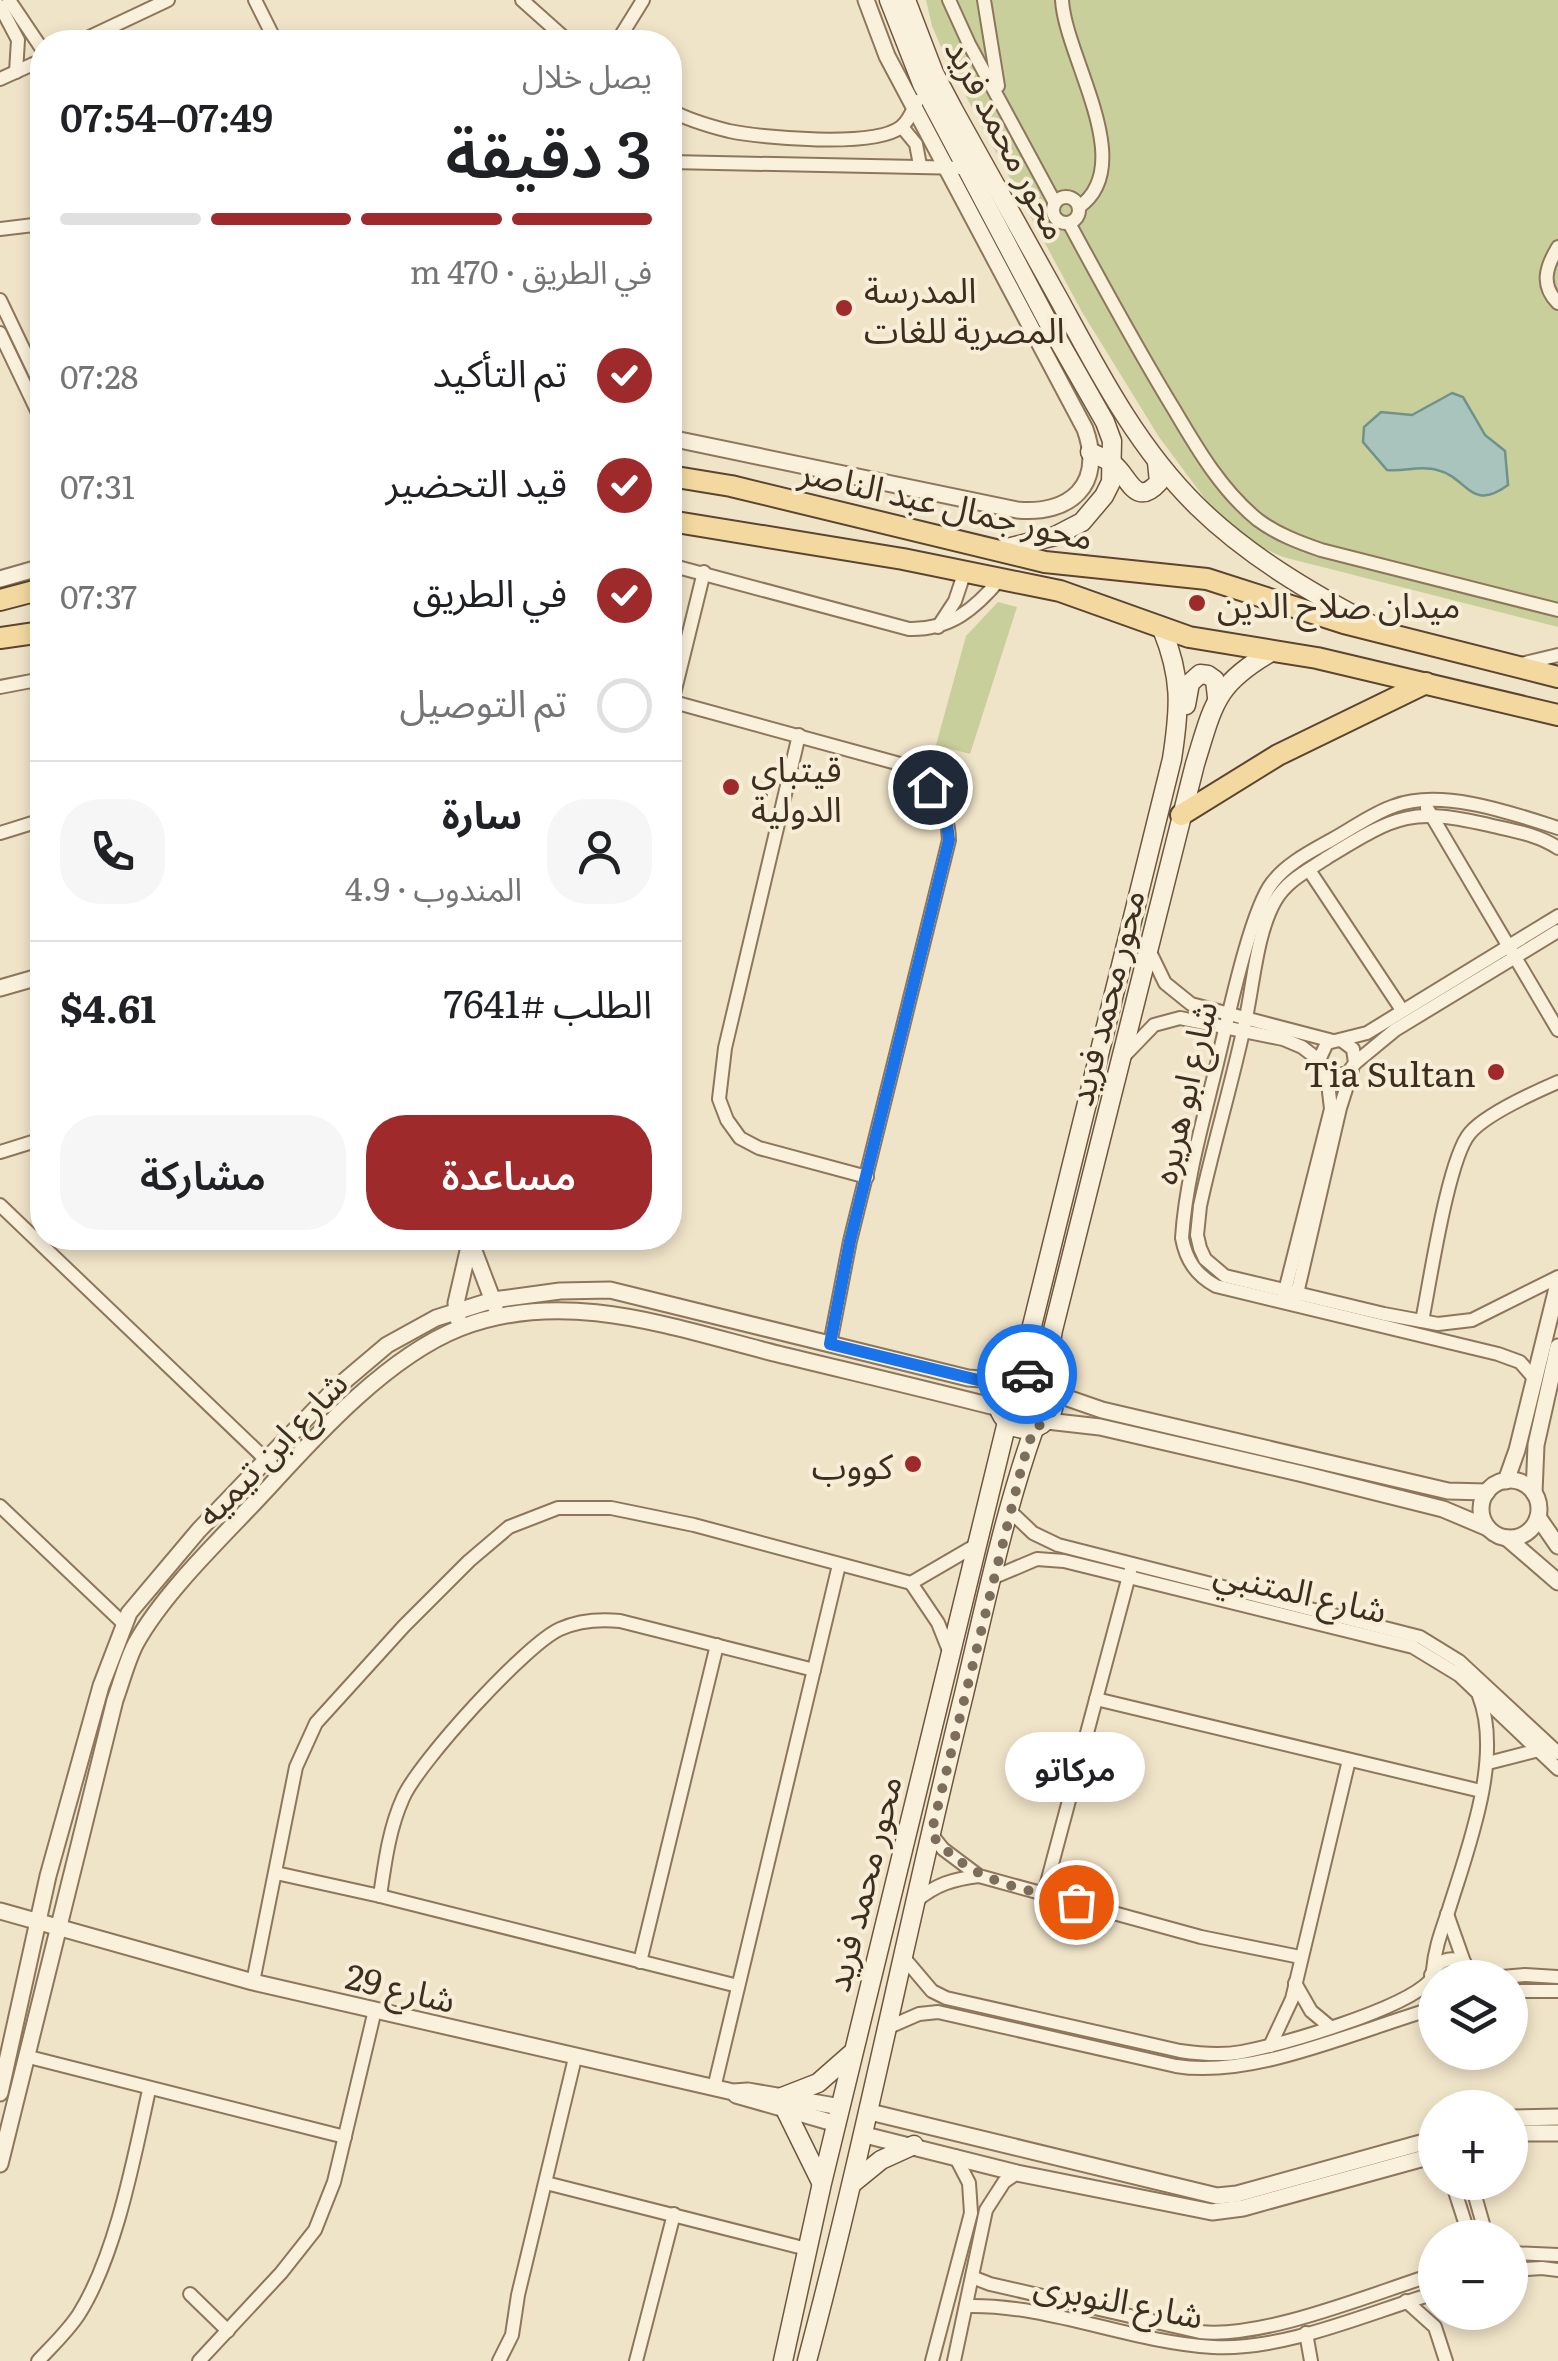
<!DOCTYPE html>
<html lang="ar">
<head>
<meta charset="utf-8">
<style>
  :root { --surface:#fff; --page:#f6f6f6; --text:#202124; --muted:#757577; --line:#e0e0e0; --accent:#9e2a2b }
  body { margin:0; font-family:Literata,"Noto Sans Arabic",serif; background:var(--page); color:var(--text); direction:rtl; height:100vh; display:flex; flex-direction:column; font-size:38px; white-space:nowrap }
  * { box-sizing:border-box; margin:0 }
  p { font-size:32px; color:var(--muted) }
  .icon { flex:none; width:55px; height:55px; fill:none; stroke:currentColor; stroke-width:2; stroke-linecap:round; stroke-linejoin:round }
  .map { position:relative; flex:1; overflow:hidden; direction:ltr }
  .side { position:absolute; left:30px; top:30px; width:652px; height:1220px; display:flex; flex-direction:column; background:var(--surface); border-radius:40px; box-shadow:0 5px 15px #0003; direction:rtl }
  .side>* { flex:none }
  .tools { position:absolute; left:1418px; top:1960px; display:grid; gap:20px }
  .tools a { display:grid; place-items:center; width:110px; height:110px; border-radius:50%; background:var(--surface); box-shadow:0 5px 15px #0003; font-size:50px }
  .pin { position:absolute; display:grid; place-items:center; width:85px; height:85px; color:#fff; margin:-42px; border:5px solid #fff; border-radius:50%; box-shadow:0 2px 10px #0007 }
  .courier { position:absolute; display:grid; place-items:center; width:100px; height:100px; margin:-50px; border:8px solid #1a73e8; border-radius:50%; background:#fff; color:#222; box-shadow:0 2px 12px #0007 }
  .bubble { position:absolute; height:70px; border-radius:35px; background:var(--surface); box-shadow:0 5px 15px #0003; font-size:32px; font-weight:600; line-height:70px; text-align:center; direction:rtl }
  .summary em { font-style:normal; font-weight:600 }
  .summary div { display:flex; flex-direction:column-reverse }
  .summary { display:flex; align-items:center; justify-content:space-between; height:170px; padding:0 30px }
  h1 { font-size:65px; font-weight:600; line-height:75px }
  .bar { display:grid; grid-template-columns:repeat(4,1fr); gap:15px 10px; align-content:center; height:120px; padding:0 30px }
  .bar i { height:12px; border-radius:8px; background:var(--line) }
  .bar .selected { background:var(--accent) }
  .bar p { grid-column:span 4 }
  .line { display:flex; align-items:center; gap:25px; padding:0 30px; border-top:2px solid var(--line) }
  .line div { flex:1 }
  .round { display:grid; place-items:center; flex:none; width:105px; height:105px; border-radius:40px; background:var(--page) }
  ol { padding:0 30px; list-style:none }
  li { display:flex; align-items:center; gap:30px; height:110px }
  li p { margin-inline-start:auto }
  li .icon { padding:10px; border-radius:50%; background:var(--accent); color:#fff; stroke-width:4 }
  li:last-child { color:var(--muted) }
  li i { width:55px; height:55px; border:5px solid var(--line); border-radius:50% }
  .button { display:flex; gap:20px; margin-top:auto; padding:20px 30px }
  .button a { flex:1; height:115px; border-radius:40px; background:var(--accent); color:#fff; font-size:40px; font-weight:600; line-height:115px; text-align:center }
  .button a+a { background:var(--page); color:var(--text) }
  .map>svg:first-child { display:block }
  .green { fill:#c9cf9b }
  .water { fill:#a9c4bc; stroke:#6f938a; stroke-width:2.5 }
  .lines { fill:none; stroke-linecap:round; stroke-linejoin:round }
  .minor-casing { stroke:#8d765c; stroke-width:16 }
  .tertiary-casing { stroke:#8d765c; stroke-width:19 }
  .secondary-casing { stroke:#6f573f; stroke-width:21 }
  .primary-casing { stroke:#5b4430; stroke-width:24 }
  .minor { stroke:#faf1dc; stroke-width:12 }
  .tertiary { stroke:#faf1dc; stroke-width:15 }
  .secondary { stroke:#faf1dc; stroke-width:18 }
  .primary { stroke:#f3d9a0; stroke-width:20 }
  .done { stroke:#7c6e5b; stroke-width:10; stroke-dasharray:0 18 }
  .route { stroke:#1a73e8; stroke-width:12 }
  .poi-dot { fill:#9e2a2b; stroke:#f7eed8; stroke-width:4 }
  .labels { text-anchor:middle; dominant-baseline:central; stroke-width:8; stroke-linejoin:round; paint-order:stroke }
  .street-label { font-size:35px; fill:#3d2e20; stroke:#f7eed8 }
  .poi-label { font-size:35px; fill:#3d2e20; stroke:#f7eed8; text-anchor:start }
</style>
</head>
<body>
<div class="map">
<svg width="1558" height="2361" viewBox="0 0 1558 2361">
  <rect width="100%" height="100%" fill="#f0e4c8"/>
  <g class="green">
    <path d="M926,0H1558V627L1283,557L1252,543L1217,515L1159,437L1082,312L948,63L932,26Z"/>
    <path d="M998,602L1017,607L970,754L936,745L966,636Z"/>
  </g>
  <path class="water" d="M1452,393L1463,397L1485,435L1505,451L1508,485C1470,513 1468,477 1437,470C1420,465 1404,472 1387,470L1363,442L1364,427L1381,412L1412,415Z"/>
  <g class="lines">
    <defs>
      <g id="minor">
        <path d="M9,0L42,49"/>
        <path d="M255,0L276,42"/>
        <path d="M522,0L569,42"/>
        <path d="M949,0L969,44L1055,203"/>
        <path d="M984,0L998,86"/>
        <path d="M1062,0C1065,57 1139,165 1079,207"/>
        <path d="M0,6L18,40L16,72"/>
        <path d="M79,42L168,0"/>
        <path d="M617,42L643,0"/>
        <path d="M0,79L42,60"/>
        <path d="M670,110C688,120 709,126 729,131C763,138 874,148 901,127C909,121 913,110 917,101"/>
        <path d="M902,127L916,144L920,165"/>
        <path d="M670,162L966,168"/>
        <circle cx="1066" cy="210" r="13"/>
        <path d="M1069,223C1103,286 1137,349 1175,411C1198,450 1222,491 1258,520C1277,534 1298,542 1321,550L1558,610"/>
        <path d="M0,229L42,224"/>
        <path d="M1558,247C1546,267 1540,285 1558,303"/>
        <path d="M0,300L42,388"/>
        <path d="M0,333L42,421"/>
        <path d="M670,565L909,629C950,630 975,609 1000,579"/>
        <path d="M938,627L955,601L965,571"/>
        <path d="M1517,665L1558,655"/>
        <path d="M0,687L42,679"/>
        <path d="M670,701L900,764C930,779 948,806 949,840L850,1241L830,1344"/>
        <path d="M672,702L704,572"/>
        <path d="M799,735L725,1048L719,1099L727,1120L740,1138L759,1148L867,1177"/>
        <path d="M1427,808L1558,1030"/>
        <path d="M0,833L42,820"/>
        <path d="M1558,848C1539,835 1515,831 1493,826C1412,807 1398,814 1328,857C1309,870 1287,880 1275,901C1256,934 1253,989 1244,1027C1231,1087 1213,1146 1200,1206L1197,1235L1200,1248L1205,1259L1225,1276L1384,1314L1438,1324L1472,1320L1558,1277"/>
        <path d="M1309,870L1402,1010"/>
        <path d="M1150,952L1165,983L1191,1004L1333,1041"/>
        <path d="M1341,1040L1353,1049L1355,1063L1348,1073L1332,1076L1322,1069L1319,1060L1327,1043L1367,1033L1558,916"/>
        <path d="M1124,1056L1154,1025L1180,1018L1283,1039L1302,1047L1319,1060"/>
        <path d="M1355,1063L1395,1030L1558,931"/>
        <path d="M0,1152L42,1139"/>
        <path d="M0,1205L281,1474"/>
        <path d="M1296,1298L1340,1108L1352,1070"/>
        <path d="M1283,1299L1331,1109L1327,1074"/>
        <path d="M1422,1321C1430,1282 1448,1158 1470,1133C1486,1114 1535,1092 1558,1082"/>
        <path d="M1534,1378L1520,1362L1498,1354L1216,1286C1196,1275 1186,1260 1182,1238C1186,1176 1206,1111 1220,1051C1229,1013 1251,910 1272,883C1287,863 1312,851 1333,839C1353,828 1373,813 1394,806C1441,788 1512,813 1558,828"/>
        <path d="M0,1506L123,1623"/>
        <path d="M1010,1511L1033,1533L1058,1545L1420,1637L1459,1661L1558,1753"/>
        <path d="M992,1578L1037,1559L1064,1561L1413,1647L1459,1675L1558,1769"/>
        <path d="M911,1583L938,1623L950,1653"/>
        <path d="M911,1583L978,1544"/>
        <path d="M1096,1699L1481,1791"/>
        <path d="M1488,1763L1539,1750"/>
        <path d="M931,1834L943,1849L979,1876L1201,1937L1300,1957"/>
        <path d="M276,1873L380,1896L738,1986"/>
        <path d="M1044,1894L1130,1572"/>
        <path d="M380,1896C385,1862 389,1829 403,1798C418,1763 526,1644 560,1629C580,1620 599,1619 620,1621L814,1670"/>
        <path d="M916,1901C936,1884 954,1879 979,1876"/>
        <path d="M1447,1914L1464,1962"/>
        <path d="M904,1958L932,1991L946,1998L1180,2051C1200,2054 1221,2056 1242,2052C1284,2044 1402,2010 1430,1981"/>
        <path d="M640,1962L717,1645"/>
        <path d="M1433,1970C1435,1947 1442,1930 1449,1909C1468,1848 1503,1757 1479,1696"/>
        <path d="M1490,1978L1525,1975L1558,1977"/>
        <path d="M253,1982L296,1767L316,1723L404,1626L469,1561L509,1527L558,1508H611L694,1525L911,1583"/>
        <path d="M1295,1983L1311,2011L1329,2026"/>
        <path d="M1510,1991H1558"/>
        <path d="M1435,1994L1431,1975C1438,1960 1449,1956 1464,1962L1475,1978"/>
        <path d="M889,2027L919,2014L938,2012L1176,2066C1253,2079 1358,2030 1435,2008"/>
        <path d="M1270,2046L1292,1999L1349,1760"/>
        <path d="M29,2057L345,2137"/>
        <path d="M714,2088L839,1565"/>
        <path d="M1452,2182L1470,2238"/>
        <path d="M1471,2182L1487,2238"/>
        <path d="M546,2183L807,2249"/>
        <path d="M1510,2253L1558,2255"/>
        <path d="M1510,2270L1542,2268L1558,2270"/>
        <path d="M972,2277L990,2284L1200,2332C1264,2339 1371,2294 1435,2274"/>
        <path d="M190,2294L228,2331"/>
        <path d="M1406,2301L1435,2327L1446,2361"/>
        <path d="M966,2306C1050,2304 1129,2342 1213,2347C1284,2351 1368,2313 1435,2293"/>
        <path d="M1306,2333L1311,2361"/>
        <path d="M38,2361C52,2346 68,2331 79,2314C116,2255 134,2158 149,2090"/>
        <path d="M199,2361L281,2273L315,2230L334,2182L375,2010"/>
        <path d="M499,2361L512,2335L518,2295L575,2058"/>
        <path d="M636,2361L674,2214"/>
        <path d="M932,2361L971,2213L969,2183L955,2156"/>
        <path d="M954,2361L986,2210L1004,2182L1017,2173"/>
      </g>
      <g id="tertiary">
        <path d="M670,438L1017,510C1070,515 1105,485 1085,429L887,56L866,0"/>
        <path d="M0,579L42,567"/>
        <path d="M0,988L42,976"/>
        <path d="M471,1243L495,1306"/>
        <path d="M458,1319L456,1303L471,1238"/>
        <path d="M1053,1393L1102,1410L1448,1491L1487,1492"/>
        <path d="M1047,1421L1100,1427L1303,1474L1443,1509L1488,1528"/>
        <circle cx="1510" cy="1509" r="29"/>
        <path d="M1506,1481L1517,1450L1558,1284"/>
        <path d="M1534,1493L1536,1445L1558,1347"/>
        <path d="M1538,1517L1558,1546"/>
        <path d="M1507,1538L1558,1582"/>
        <path d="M0,1911L253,1982L733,2092L748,2091L841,2107"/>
        <path d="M0,2093L48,1876L101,1686L129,1613L199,1530L266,1460L335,1389L387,1345L436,1318L493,1300L560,1291L610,1290L968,1378L1007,1381"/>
        <path d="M736,2095L837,2124"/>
        <path d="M870,2112L1217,2196L1237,2194L1435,2139"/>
        <path d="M1510,2118L1558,2117"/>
        <path d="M1510,2133H1558"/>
        <path d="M865,2135L1017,2173L1212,2212L1243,2208L1435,2155"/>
        <path d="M0,2164L115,1700C122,1681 127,1660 136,1643C166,1589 227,1533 269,1487C319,1432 389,1356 460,1328C565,1287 674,1328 778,1354C852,1372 925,1389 999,1408"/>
      </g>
      <g id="secondary">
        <path d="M889,0L922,84L1048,322L1105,422L1112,441L1111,482L1104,496L1082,522L1055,536L999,550"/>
        <path d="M906,0L934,73L953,109C989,174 1025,238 1061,303C1100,375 1138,448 1197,506C1248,556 1311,593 1374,626"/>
        <path d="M1090,452C1098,456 1107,459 1113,464C1129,476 1135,509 1159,482L1157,462"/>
        <path d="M1186,705L1190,683L1200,674L1208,675L1215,680L1217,697"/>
        <circle cx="1026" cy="1401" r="28"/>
        <path d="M1013,1376L1028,1342L1172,759C1180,707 1182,678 1162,629"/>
        <path d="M1050,1386L1048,1359L1053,1330L1195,764C1214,703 1215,684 1273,651"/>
        <path d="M782,2097L818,2083L851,2054"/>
        <path d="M786,2111L821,2182"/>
        <path d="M854,2182L881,2160L914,2145"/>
        <path d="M783,2361L822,2183L1007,1422"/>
        <path d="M807,2361C866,2140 909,1916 964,1694C985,1605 1004,1514 1034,1429"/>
      </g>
      <g id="primary">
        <path d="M670,476L731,486L1045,562L1207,579L1344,623L1558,677"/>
        <path d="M670,521L903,559L1060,591L1189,637L1317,658L1558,715"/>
        <path d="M0,600L42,589"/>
        <path d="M0,638L42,632"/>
        <path d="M1181,815L1278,755L1426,683"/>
      </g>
    </defs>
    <use href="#minor" class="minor-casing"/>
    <use href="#tertiary" class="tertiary-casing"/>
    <use href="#secondary" class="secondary-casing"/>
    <use href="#primary" class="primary-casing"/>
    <use href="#minor" class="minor"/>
    <use href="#tertiary" class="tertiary"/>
    <use href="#secondary" class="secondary"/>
    <use href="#primary" class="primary"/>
  </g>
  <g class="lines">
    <path class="done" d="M1027,1374L1037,1376L1050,1386C1059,1404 1053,1420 1034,1428L1023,1462L931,1834C972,1883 1017,1887 1076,1902"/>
    <path class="route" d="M930,787L946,815L949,840L850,1241L830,1344L978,1380L1007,1381L1027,1374"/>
  </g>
  <g class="poi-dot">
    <circle cx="844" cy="308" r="10"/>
    <circle cx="1197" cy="603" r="10"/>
    <circle cx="731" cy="787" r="10"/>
    <circle cx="1496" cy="1072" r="10"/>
    <circle cx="913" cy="1464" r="10"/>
  </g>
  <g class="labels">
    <g class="street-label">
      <text transform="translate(1009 138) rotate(62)">محور محمد فريد</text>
      <text transform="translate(947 502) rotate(13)">محور جمال عبد الناصر</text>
      <text transform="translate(1104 997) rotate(-76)">محور محمد فريد</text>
      <text transform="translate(1182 1092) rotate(-77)">شارع ابو هريره</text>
      <text transform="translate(270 1447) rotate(-46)">شارع ابن تيميه</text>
      <text transform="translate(1301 1589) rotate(13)">شارع المتنبي</text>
      <text transform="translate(861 1883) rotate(-76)">محور محمد فريد</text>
      <text transform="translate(401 1986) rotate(13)">شارع 29</text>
      <text transform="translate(1119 2298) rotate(11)">شارع النوبرى</text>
    </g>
    <g class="poi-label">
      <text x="864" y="288">المدرسة<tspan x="864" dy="40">المصرية للغات</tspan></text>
      <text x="1217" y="603">ميدان صلاح الدين</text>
      <text x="751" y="767">قيتباي<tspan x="751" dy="40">الدولية</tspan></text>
      <text x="1476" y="1072" text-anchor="end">Tia Sultan</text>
      <text x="893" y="1464" text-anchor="end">كووب</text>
    </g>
  </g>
</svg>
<div class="tools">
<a><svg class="icon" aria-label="layers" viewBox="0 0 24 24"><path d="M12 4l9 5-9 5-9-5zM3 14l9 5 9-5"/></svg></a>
<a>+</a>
<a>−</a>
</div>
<div class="pin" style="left:1076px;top:1902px;background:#ea580c"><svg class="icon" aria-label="bag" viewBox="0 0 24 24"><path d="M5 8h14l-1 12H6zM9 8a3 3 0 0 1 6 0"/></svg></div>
<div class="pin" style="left:930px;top:787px;background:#1f2937"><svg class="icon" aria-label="home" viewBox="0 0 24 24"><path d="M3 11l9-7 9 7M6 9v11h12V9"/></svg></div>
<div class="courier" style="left:1027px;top:1374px"><svg class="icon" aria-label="car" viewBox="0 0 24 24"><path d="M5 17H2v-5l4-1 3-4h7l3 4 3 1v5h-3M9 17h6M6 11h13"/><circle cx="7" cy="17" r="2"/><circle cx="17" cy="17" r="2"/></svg></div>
<div class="bubble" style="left:1005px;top:1732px;width:140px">مركاتو</div>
<section class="side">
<div class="summary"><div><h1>3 دقيقة</h1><p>يصل خلال</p></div><em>07:49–07:54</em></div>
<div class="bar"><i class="selected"></i><i class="selected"></i><i class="selected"></i><i></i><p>في الطريق · 470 m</p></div>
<ol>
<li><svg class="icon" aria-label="check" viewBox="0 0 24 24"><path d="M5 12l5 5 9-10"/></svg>تم التأكيد<p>07:28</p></li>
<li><svg class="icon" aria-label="check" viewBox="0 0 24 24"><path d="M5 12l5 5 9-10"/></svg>قيد التحضير<p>07:31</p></li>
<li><svg class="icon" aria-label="check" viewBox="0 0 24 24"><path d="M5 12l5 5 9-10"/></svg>في الطريق<p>07:37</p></li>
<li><i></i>تم التوصيل</li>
</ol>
<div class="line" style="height:180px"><a class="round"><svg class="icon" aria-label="person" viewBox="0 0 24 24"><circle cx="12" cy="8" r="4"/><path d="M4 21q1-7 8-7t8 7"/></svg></a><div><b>سارة</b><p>المندوب · 4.9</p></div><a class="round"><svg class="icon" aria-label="phone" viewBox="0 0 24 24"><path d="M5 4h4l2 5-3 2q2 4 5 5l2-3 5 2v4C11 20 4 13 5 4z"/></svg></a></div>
<div class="line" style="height:130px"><div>الطلب #7641</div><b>$4.61</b></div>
<div class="button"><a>مساعدة</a><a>مشاركة</a></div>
</section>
</div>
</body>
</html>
